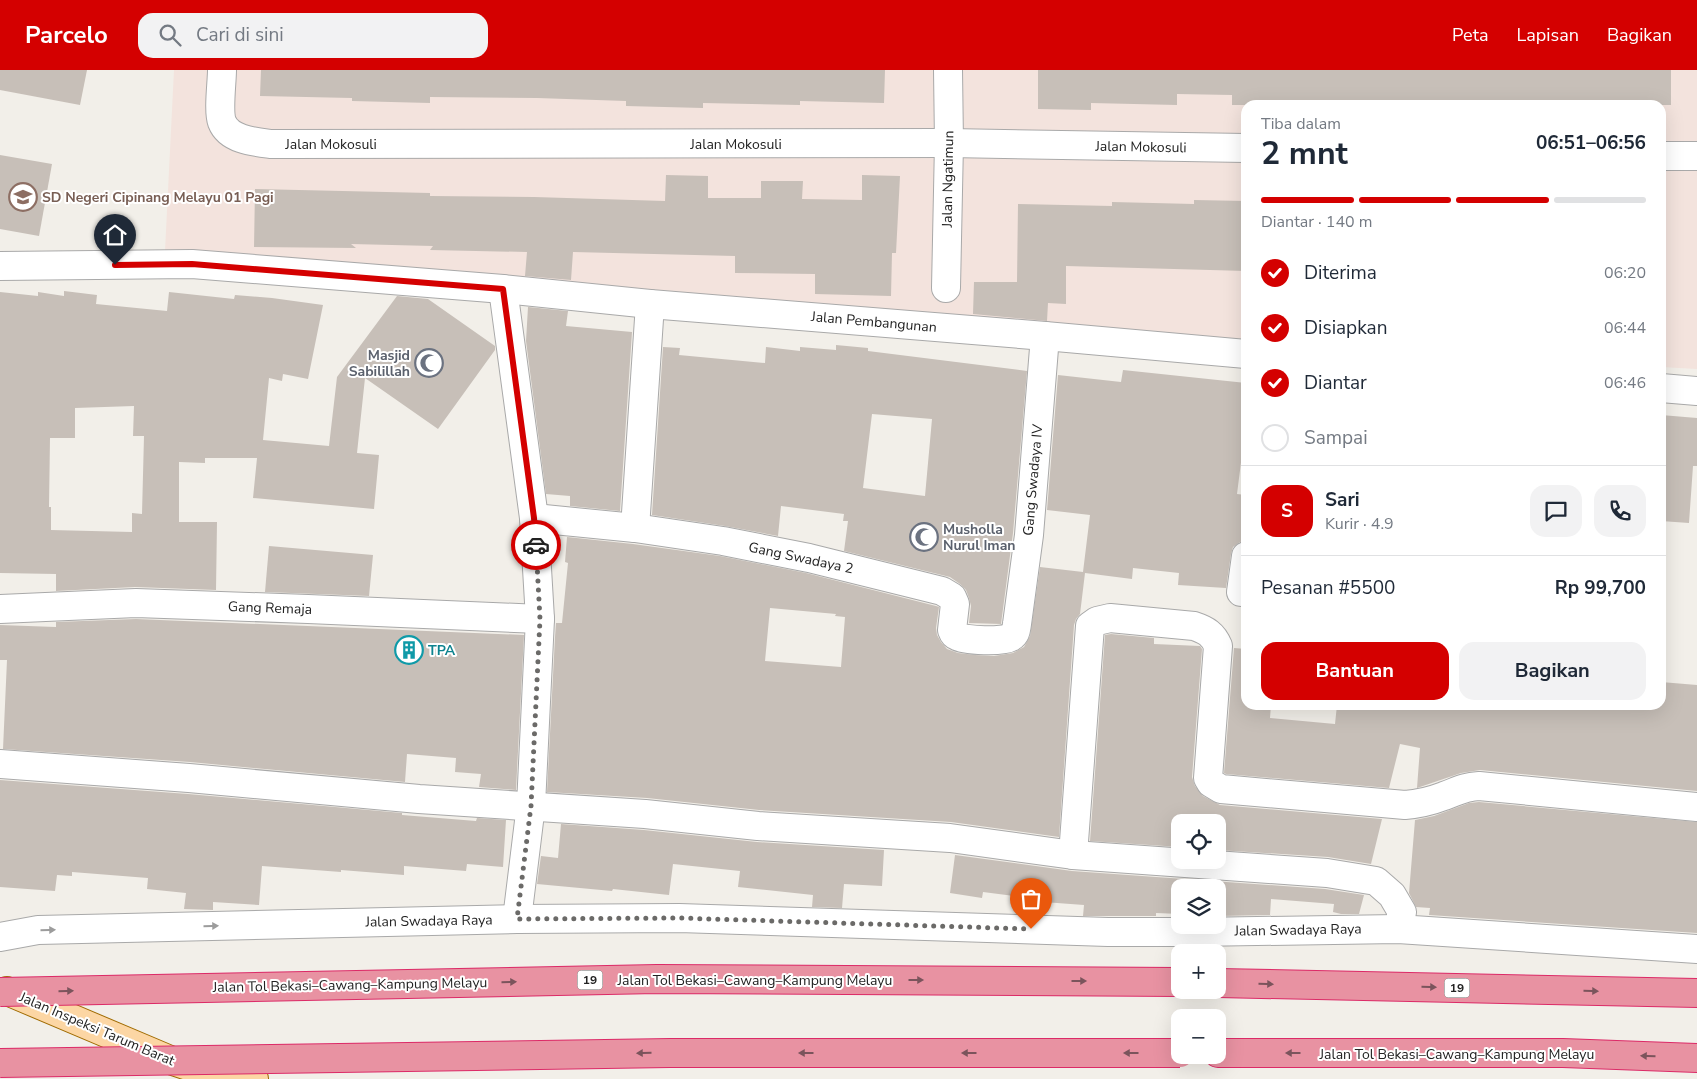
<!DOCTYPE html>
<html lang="id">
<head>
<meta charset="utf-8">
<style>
  :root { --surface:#fff; --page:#f2f2f3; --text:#1f2937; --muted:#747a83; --line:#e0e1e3; --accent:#d40000 }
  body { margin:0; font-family:"Nunito Sans",sans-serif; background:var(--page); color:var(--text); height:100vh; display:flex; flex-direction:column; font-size:19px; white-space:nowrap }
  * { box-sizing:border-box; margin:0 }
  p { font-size:16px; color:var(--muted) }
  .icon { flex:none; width:28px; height:28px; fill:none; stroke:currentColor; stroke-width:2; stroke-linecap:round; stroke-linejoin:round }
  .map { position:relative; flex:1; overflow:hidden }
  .details { position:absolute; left:1241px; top:30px; width:425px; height:610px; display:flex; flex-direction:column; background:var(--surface); border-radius:15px; box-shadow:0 5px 20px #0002 }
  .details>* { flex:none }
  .tools { position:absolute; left:1171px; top:744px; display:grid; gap:10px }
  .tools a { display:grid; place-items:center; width:55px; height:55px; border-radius:10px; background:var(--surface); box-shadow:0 5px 20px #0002; font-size:25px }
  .pin { position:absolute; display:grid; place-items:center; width:42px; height:42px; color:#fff; margin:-51px -21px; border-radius:50% 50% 50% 0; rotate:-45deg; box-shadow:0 0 5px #0007 }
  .pin .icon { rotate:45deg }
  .courier { position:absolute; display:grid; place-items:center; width:50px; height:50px; margin:-25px; border:4px solid #d40000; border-radius:50%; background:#fff; color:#222; box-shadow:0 1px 6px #0007 }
  .overview em { font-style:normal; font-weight:700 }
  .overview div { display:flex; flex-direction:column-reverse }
  .overview { display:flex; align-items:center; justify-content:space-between; height:85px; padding:0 20px }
  h1 { font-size:32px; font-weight:700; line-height:38px }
  .bar { display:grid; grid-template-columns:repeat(4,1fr); gap:8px 5px; align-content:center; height:60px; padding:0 20px }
  .bar i { height:6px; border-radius:4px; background:var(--line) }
  .bar .active { background:var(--accent) }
  .bar p { grid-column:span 4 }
  .line { display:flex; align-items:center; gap:12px; padding:0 20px; border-top:1px solid var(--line) }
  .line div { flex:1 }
  .round { display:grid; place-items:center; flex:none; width:52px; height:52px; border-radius:15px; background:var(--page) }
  ol { padding:0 20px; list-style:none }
  li { display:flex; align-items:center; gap:15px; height:55px }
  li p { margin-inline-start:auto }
  li .icon { padding:5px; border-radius:50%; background:var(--accent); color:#fff; stroke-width:4 }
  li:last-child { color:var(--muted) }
  li i { width:28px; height:28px; border:2px solid var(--line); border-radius:50% }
  .cta { display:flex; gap:10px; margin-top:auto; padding:10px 20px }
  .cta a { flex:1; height:58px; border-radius:15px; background:var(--accent); color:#fff; font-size:20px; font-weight:700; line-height:58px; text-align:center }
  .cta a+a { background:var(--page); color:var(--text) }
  header { display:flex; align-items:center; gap:30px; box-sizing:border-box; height:70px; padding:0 25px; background:var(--accent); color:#fff }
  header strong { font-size:24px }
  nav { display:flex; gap:28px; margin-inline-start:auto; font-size:18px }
  .search { width:350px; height:45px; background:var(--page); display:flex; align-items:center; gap:12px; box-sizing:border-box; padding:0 18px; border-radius:15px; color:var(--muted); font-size:19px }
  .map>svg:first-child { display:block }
  .military { fill:#f3e3dd }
  .building { fill:#c7bfb8; fill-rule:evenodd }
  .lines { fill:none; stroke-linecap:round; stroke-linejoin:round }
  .minor-casing { stroke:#a9a9a9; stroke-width:30 }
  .major-casing { stroke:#a06b00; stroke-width:30 }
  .highway-casing { stroke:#dc2a67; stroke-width:30 }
  .minor { stroke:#fff; stroke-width:28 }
  .major { stroke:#fcd6a4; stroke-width:28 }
  .highway { stroke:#e892a2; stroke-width:28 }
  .highway-bridge-casing { stroke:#dc2a67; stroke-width:30; stroke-linecap:butt }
  .highway-bridge { stroke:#e892a2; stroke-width:28 }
  .oneway { fill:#9c9c9c }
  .oneway2 { fill:#7b545c }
  .done { stroke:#6b6a68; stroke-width:5; stroke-dasharray:0 9 }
  .route { stroke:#d40000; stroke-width:6 }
  .labels { text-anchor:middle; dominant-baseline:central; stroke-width:4; stroke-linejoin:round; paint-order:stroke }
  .shield { fill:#fff; stroke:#646464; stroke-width:1 }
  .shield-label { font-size:12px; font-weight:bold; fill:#222 }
  .street-label { font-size:14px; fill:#222; stroke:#fff }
  .education-label { font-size:14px; font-weight:bold; fill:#785e54; stroke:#fff; text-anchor:start }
  .worship-label { font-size:14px; font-weight:bold; fill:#5b616d; stroke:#fff; text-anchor:end }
  .culture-label { font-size:14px; font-weight:bold; fill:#0d838f; stroke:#fff; text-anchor:start }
</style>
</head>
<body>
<header>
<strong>Parcelo</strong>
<div class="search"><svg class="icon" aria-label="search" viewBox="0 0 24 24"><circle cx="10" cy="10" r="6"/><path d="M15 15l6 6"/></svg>Cari di sini</div>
<nav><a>Peta</a><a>Lapisan</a><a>Bagikan</a></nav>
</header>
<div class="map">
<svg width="1697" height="1009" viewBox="0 0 1697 1009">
  <rect width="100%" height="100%" fill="#f2efe9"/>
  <path class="military" d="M174,0H1697V299L1661,297V35H1246V269L1081,258L422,199L165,181Z"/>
  <g class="building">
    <path d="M0,0H87L80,35L0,20Z"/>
    <path d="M261,0H885L884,33L800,31V35L703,33V38L626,36V31L537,28L430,27V33L352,31V28L260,26Z"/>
    <path d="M1038,0H1671V35H1232V25L1177,24V35L1091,33V40L1038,39Z"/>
    <path d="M0,85L52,94L39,166L0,159Z"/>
    <path d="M666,105L708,106V128H761V111H803L802,129L862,130V105L900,106L896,183H892L891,226L815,224V204L735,203V186L573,182L571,210L525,206L527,182L430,180L433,176L351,174L356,178L254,177L255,119L430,123V126L534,127L665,131Z"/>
    <path d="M1194,130L1246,131V201L1066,196V234L1048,233L1047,251L973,244L974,212H1017L1018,134L1112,136V132L1194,134Z"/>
    <path d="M64,221L97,225L96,234L167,241L169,222L234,229L235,225L272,228L323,235L308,309L283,304L282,311L269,308L263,370L329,376L337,307L397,226L428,229L495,276V280L438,359L365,308L357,383L379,385L374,439L253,428L257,388H205V393L179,392V452H217L216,520L135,517L56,521V504L0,503V222L38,226V222L64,226ZM134,336L133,366H144L142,444L132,443V462L51,460V437H49L50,368H75V338Z"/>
    <path d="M528,237L568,241L566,256L632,262L620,441L570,436V426L546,424L526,271Z"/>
    <path d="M836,275L868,278V281L1027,301L1013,463L1001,554L969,553L971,536L969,528L966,520L960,514L950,507L844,481L848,451H843L844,444L781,436L778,466L725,456L652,445L663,277L680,278L679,285L765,293L766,277L800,281V277L836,280ZM872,344L932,349L925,426L863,418Z"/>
    <path d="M1123,300L1246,313V353L1237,424L1246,425V471L1240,472L1233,477L1231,484L1226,518L1178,515L1179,503L1133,498L1132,509L1085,503L1080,544L1076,549L1074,555L1059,767L951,752L759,740L647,728L547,722L555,567L556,553H562L568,493L565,492L567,467L633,474L720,486L806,503L936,536L939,537L936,558L937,565L941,572L947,579L958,583L975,585L994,586L1013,583L1024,577L1030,566L1040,497L1083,502L1090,445L1047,440L1058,305L1121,312ZM770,538L836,544L835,546L845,547L841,597L765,591Z"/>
    <path d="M1661,345L1697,348V396H1693L1689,453L1661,451Z"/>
    <path d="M269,476L373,485L369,526L265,522Z"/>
    <path d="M136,549L524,565L516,720L479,717L481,704L455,702L456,688L407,684L405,712L190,692L3,679L7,590H0V555L56,557V552Z"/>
    <path d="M1111,564L1154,568V574L1200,576L1202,579L1192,707L1195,716L1203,726L1220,735L1382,749L1371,794L1328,787L1218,780V752H1180V777L1090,771L1105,565Z"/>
    <path d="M1234,578L1246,579V635H1271L1270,648L1335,654L1337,635H1661V612L1697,615V721L1480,700L1461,703L1417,718L1420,678L1400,674L1389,718L1226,704L1224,703Z"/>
    <path d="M0,710L188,724L402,743V745L476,751L477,748L506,750L503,797L467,794L466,801L404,796V805L341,800V802L262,796L259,835L213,832V840L184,839L186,823L147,819L148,808L72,802V806L57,805L55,821L0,817Z"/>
    <path d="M1479,732L1697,752V863L1429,845L1430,838L1416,837L1409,823L1415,750L1434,746L1469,733Z"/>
    <path d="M561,754L644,760L757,772L884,780L882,816L844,814L842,838L812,837L813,825L738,817L740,801L673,794L669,825L613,819L612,821L537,814L541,786L558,788Z"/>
    <path d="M955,785L1072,801L1325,819L1364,825L1359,844H1341L1333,842L1334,834L1271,829L1270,845L1218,846V818H1180V844L1156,843V846H1083L1084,835L1030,831V828L983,822L982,828L950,823Z"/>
  </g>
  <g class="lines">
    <defs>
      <g id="minor">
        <path d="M222,0C222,12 218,41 222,52C229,70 255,72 271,74L949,73L1246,78"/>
        <path d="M1661,86H1697"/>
        <path d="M0,196L192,194L503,219L650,234L1045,266L1246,284"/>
        <path d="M946,218L949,73L948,0"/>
        <path d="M503,219L534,448L540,549L531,735L517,849"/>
        <path d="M1661,318L1697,321"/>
        <path d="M534,448L635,458L723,471L809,488L942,521L952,527L955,534L952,560C953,563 954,565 957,566C965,571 1004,572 1011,567C1016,564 1016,560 1017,554L1029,465L1045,266"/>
        <path d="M635,458L650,234"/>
        <path d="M1241,522L1246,486"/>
        <path d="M0,539L136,533L308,539L540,549"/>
        <path d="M0,694L189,708L419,729L645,744L758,756L950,768L1073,785L1327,803L1376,811L1392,825L1402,842L1398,859"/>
        <path d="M1073,785L1090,556L1097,551L1110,548L1194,556C1206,560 1213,564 1218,576L1208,708L1211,713L1221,719L1405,735C1418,734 1431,731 1444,726C1458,721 1463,717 1479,716L1697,737"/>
        <path d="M0,867L38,860L517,849L679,848L1108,862H1196L1398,859L1697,879"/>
      </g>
      <path id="major" d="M7,921L170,990L197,999L254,1009"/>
      <g id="highway">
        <path d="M1218,913L1697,923"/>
        <path d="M1218,983H1563L1697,988"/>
      </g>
    </defs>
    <use href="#minor" class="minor-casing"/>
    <use href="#major" class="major-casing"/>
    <use href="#highway" class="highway-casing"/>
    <use href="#minor" class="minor"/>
    <use href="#major" class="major"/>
    <use href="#highway" class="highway"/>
    <defs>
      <g id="highway-bridge">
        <path d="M0,922L657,909L1180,912"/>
        <path d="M0,993L670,983H1180"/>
      </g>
    </defs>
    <use href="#highway-bridge" class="highway-bridge-casing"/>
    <use href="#highway-bridge" class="highway-bridge"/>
  </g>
  <defs><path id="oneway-solid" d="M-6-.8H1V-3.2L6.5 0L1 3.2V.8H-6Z" transform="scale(1.25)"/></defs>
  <g class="oneway">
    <use href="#oneway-solid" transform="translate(211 856) rotate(-1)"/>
    <use href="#oneway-solid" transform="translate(48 860) rotate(-1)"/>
  </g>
  <g class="oneway2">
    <use href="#oneway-solid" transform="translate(916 910)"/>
    <use href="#oneway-solid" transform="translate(1079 911)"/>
    <use href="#oneway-solid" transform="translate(509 912) rotate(-1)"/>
    <use href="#oneway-solid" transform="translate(1266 914) rotate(1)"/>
    <use href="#oneway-solid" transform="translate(1429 917) rotate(1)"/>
    <use href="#oneway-solid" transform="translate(66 921) rotate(-1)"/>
    <use href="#oneway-solid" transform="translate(1591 921) rotate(1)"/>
    <use href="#oneway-solid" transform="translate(644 983) rotate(179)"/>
    <use href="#oneway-solid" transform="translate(806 983) rotate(-180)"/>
    <use href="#oneway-solid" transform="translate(969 983) rotate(-180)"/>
    <use href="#oneway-solid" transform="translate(1131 983) rotate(-180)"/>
    <use href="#oneway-solid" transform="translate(1293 983) rotate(-180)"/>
    <use href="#oneway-solid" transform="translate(1648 986) rotate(-178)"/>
  </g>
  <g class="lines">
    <path class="done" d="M536,475L540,549L531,736L517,849L679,848L1031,859"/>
    <path class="route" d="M115,195L192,194L503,219L534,448L536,475"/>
  </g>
  <defs>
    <symbol id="school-ring" viewBox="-11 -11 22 22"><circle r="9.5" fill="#fff" stroke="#8d6e63" stroke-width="1.5"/><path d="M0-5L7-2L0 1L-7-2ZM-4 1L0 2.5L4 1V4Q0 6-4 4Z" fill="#8d6e63"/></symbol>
    <symbol id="mosque-ring" viewBox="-11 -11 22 22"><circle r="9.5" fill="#fff" stroke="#6b7280" stroke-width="1.5"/><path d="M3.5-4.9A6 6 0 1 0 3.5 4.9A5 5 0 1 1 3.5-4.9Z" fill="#6b7280"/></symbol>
    <symbol id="building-ring" viewBox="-11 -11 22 22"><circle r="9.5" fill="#fff" stroke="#0f9aa8" stroke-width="1.5"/><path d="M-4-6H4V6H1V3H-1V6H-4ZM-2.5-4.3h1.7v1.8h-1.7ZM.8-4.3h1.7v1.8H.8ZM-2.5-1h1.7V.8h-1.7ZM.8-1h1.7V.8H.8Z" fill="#0f9aa8"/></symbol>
  </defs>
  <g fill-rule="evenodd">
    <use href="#school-ring" x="7" y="111" width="32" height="32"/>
    <use href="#mosque-ring" x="413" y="277" width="32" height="32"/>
    <use href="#mosque-ring" x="908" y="451" width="32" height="32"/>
    <use href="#building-ring" x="393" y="564" width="32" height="32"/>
  </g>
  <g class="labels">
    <g class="shield">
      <rect x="577.5" y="900.5" width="25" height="19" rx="4"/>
      <rect x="1444.5" y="908.5" width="25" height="19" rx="4"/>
    </g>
    <g class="shield-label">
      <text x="590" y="910">19</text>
      <text x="1457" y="918">19</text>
    </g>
    <g class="street-label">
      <text x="331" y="74">Jalan Mokosuli</text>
      <text x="736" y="74">Jalan Mokosuli</text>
      <text transform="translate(1141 77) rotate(1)">Jalan Mokosuli</text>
      <text transform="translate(948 109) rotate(-89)">Jalan Ngatimun</text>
      <text transform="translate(874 252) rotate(5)">Jalan Pembangunan</text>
      <text transform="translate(1033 410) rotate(-85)">Gang Swadaya IV</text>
      <text transform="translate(801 488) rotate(12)">Gang Swadaya 2</text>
      <text transform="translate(270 538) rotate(2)">Gang Remaja</text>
      <text transform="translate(429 851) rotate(-1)">Jalan Swadaya Raya</text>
      <text transform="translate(1298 860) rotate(-1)">Jalan Swadaya Raya</text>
      <text x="755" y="910">Jalan Tol Bekasi–Cawang–Kampung Melayu</text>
      <text transform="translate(350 915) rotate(-1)">Jalan Tol Bekasi–Cawang–Kampung Melayu</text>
      <text transform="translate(97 959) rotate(23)">Jalan Inspeksi Tarum Barat</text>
      <text x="1457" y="984">Jalan Tol Bekasi–Cawang–Kampung Melayu</text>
    </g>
    <g class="education-label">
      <text x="42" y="127">SD Negeri Cipinang Melayu 01 Pagi</text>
    </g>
    <g class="worship-label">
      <text x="410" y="285">Masjid<tspan x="410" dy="16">Sabilillah</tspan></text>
      <text x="943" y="459" text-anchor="start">Musholla<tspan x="943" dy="16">Nurul Iman</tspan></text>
    </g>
    <g class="culture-label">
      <text x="428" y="580">TPA</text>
    </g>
  </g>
</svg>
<div class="tools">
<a><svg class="icon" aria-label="locate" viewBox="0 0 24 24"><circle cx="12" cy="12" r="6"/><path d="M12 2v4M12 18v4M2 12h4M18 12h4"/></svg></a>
<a><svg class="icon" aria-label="layers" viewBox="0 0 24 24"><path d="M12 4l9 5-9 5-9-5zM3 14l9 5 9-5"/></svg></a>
<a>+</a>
<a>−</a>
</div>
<div class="pin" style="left:1031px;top:859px;background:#ea580c"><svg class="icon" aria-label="bag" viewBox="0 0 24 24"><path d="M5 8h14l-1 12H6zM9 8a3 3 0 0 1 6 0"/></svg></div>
<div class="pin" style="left:115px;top:195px;background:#1f2937"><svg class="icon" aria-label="home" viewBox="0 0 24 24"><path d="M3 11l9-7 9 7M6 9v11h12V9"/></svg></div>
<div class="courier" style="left:536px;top:475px"><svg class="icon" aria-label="car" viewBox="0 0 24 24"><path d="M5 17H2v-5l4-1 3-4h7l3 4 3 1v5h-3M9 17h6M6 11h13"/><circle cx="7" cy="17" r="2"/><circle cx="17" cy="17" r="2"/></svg></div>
<section class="details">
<div class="overview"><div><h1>2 mnt</h1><p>Tiba dalam</p></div><em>06:51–06:56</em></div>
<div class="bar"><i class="active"></i><i class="active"></i><i class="active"></i><i></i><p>Diantar · 140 m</p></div>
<ol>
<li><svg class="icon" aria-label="check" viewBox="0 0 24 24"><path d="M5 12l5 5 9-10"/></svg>Diterima<p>06:20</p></li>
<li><svg class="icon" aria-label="check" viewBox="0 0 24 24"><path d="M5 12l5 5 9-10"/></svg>Disiapkan<p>06:44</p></li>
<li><svg class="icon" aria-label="check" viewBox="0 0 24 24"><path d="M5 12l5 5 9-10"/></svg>Diantar<p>06:46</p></li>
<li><i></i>Sampai</li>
</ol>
<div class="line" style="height:90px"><b class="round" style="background:var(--accent);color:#fff">S</b><div><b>Sari</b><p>Kurir · 4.9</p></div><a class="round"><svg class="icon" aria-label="chat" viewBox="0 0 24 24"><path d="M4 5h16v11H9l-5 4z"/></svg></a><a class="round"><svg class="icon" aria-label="phone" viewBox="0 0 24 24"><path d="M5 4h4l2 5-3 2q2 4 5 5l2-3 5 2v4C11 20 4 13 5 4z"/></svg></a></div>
<div class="line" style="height:65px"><div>Pesanan #5500</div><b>Rp 99,700</b></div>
<div class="cta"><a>Bantuan</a><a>Bagikan</a></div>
</section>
</div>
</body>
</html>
